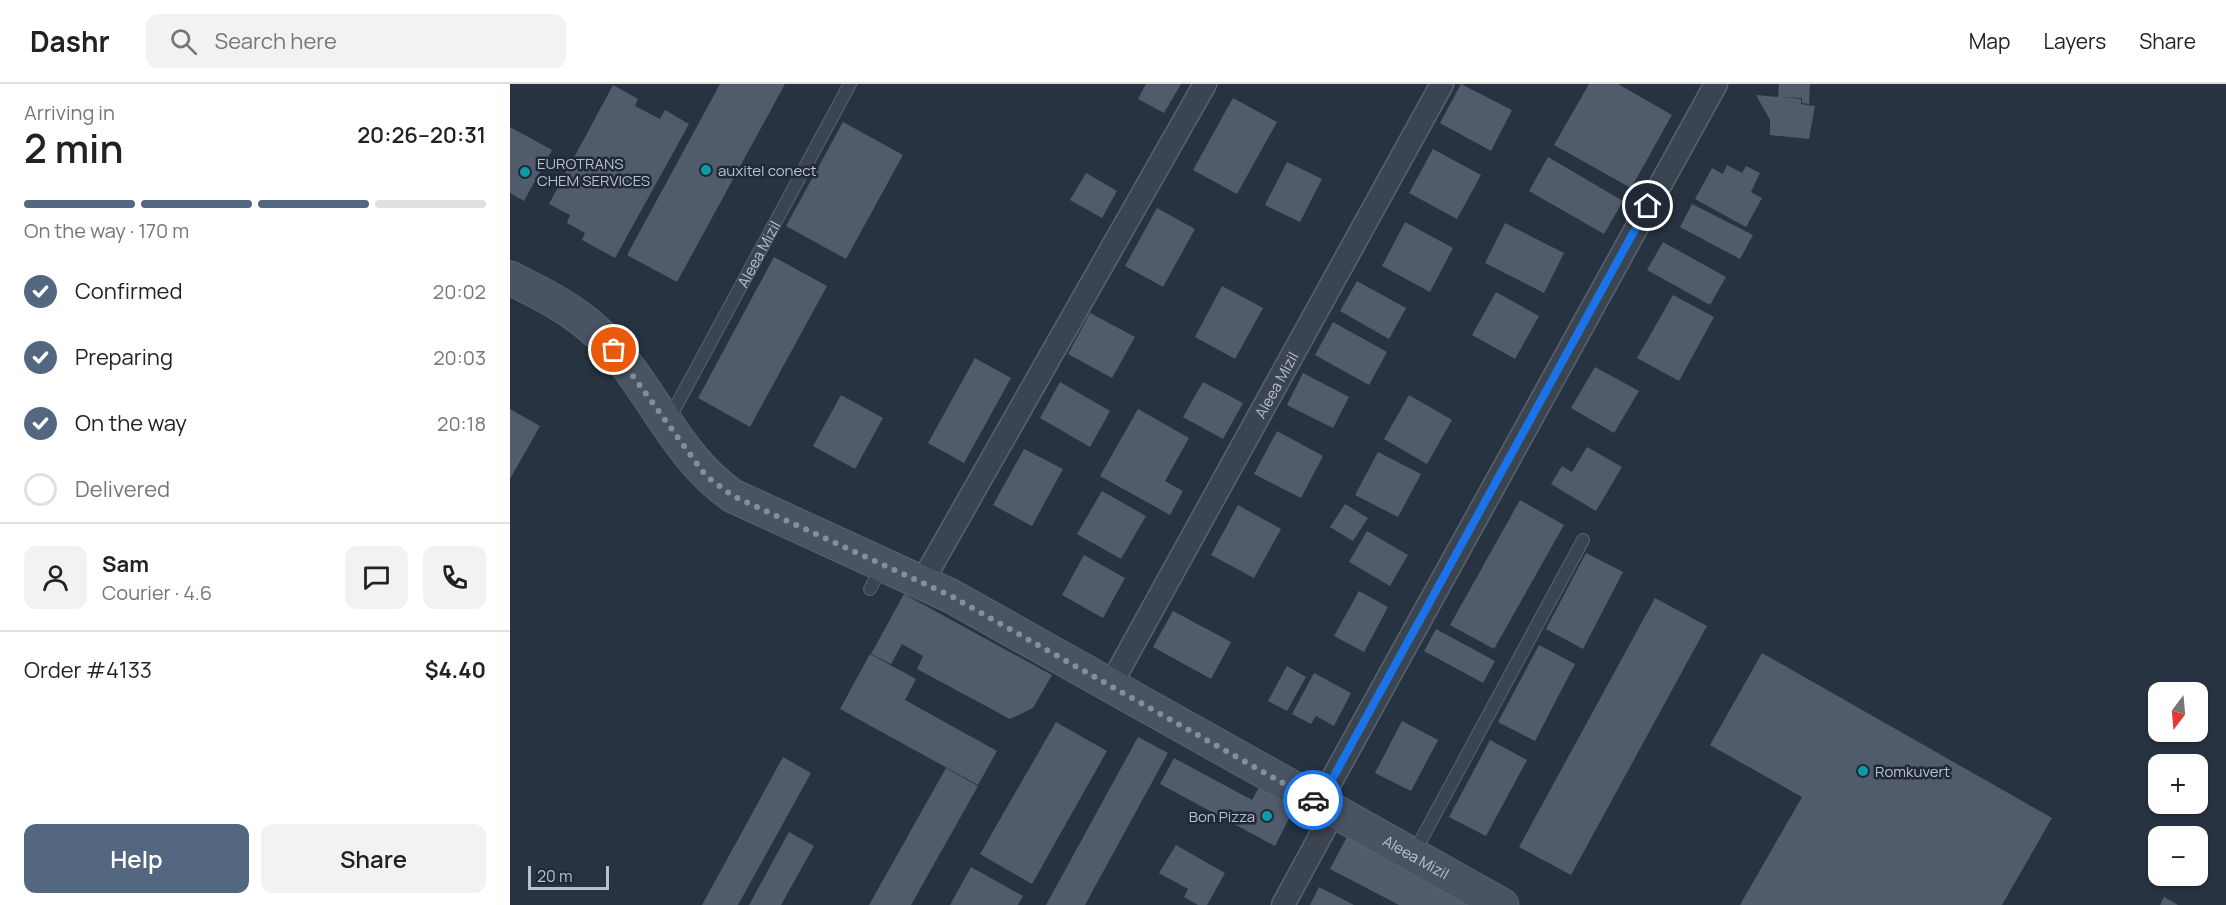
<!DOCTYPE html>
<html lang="en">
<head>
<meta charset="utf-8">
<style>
  :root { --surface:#fff; --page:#f2f2f2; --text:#222; --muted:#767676; --line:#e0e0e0; --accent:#546781 }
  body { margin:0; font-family:Manrope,sans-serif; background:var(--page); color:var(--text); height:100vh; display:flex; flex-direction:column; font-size:22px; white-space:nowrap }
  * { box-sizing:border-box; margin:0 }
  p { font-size:20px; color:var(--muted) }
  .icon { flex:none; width:33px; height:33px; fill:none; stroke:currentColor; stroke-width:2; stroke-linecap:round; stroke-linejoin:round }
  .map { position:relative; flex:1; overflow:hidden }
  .panel { display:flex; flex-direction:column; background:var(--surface); width:510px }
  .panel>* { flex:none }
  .needle { width:39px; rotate:196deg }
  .controls { position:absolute; left:1638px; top:598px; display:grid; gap:12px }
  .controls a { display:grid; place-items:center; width:60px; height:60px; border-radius:12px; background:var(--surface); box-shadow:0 2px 4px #0004; font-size:30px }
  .scale { position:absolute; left:18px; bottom:15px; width:81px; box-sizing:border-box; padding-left:6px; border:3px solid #b8c0cb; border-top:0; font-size:16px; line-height:21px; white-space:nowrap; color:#b8c0cb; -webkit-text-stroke:4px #202a36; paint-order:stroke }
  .pin { position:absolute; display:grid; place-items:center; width:51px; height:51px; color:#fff; margin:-26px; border:3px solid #fff; border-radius:50%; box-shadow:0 2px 6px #0007 }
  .courier { position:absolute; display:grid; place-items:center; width:60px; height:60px; margin:-30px; border:4px solid #1a73e8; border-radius:50%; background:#fff; color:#222; box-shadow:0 2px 8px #0007 }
  .overview em { font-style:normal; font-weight:600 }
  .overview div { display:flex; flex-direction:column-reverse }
  .overview { display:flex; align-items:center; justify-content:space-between; height:102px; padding:0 24px }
  h1 { font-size:39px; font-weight:600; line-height:45px }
  .bar { display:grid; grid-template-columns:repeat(4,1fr); gap:9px 6px; align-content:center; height:72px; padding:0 24px }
  .bar i { height:8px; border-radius:4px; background:var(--line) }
  .bar .on { background:var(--accent) }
  .bar p { grid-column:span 4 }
  .line { display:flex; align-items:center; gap:15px; padding:0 24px; border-top:2px solid var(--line) }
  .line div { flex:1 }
  .round { display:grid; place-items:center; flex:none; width:63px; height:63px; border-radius:12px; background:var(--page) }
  ol { padding:0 24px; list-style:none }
  li { display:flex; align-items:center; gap:18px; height:66px }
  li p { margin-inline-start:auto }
  li .icon { padding:6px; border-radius:50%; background:var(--accent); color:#fff; stroke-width:4 }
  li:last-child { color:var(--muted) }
  li i { width:33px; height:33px; border:3px solid var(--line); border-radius:50% }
  .action { display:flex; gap:12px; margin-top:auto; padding:12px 24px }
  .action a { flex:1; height:69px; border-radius:12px; background:var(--accent); color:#fff; font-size:24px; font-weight:600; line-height:69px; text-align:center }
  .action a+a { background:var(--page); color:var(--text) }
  header { display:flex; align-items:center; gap:36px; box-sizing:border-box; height:84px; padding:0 30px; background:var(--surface); border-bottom:2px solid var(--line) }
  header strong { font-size:28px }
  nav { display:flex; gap:33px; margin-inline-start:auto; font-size:21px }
  .search { width:420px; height:54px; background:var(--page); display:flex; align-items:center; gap:15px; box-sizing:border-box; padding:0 21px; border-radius:12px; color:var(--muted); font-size:22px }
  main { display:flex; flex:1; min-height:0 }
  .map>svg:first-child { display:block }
  .building { fill:#505c6c }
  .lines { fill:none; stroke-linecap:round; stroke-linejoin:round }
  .lane-casing { stroke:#59636e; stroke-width:14 }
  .street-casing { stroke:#59636e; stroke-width:25 }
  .secondary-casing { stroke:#59636e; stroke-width:35 }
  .lane { stroke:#3b4551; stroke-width:12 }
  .street { stroke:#3b4551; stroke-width:22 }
  .secondary { stroke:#495463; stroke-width:33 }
  .done { stroke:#858f9b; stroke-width:6; stroke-dasharray:0 10.8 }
  .route { stroke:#1a73e8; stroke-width:8 }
  .culture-dot { fill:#0f9aa8; stroke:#202a36; stroke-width:2 }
  .labels { text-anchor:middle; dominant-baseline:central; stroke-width:5; stroke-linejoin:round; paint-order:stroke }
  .poi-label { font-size:15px; fill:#b8c0cb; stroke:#202a36; text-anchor:start }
  .street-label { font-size:15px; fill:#b8c0cb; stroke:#202a36 }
</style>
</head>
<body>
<header>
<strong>Dashr</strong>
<div class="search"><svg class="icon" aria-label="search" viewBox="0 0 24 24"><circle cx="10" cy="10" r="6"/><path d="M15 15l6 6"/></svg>Search here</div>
<nav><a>Map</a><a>Layers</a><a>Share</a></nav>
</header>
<main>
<section class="panel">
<div class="overview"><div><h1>2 min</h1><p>Arriving in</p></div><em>20:26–20:31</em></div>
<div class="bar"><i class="on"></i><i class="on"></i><i class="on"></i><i></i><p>On the way · 170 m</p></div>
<ol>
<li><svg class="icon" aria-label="check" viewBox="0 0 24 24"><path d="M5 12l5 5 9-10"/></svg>Confirmed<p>20:02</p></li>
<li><svg class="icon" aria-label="check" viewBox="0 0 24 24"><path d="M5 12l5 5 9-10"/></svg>Preparing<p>20:03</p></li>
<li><svg class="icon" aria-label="check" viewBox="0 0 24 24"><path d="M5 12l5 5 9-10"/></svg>On the way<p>20:18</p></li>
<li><i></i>Delivered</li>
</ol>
<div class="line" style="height:108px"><a class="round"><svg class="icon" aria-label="person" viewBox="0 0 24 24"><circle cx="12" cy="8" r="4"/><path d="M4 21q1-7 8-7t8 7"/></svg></a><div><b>Sam</b><p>Courier · 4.6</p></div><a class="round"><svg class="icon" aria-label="chat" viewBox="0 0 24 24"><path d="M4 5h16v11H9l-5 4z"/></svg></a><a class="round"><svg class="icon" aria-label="phone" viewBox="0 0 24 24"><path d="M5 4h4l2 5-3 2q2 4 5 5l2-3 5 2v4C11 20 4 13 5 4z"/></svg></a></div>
<div class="line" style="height:78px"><div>Order #4133</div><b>$4.40</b></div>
<div class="action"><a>Help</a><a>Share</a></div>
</section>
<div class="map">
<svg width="1716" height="821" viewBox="0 0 1716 821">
  <rect width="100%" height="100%" fill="#273341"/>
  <g class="building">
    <path d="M210,0H275L167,198L117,171Z"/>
    <path d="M636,0H671L654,29L628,15Z"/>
    <path d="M951,0L1002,26L981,67L930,39Z"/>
    <path d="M1079,0H1108L1162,31L1121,104L1044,61Z"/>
    <path d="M1269,0H1300L1299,20L1292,19V14L1272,13L1291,15V20L1305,22L1299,55L1260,51V36L1246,11L1268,13Z"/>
    <path d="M103,1L128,15L125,22L150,35L155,26L179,40L105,174L72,156L75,149L57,139L60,131L39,120Z"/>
    <path d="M723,14L767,38L727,110L683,86Z"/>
    <path d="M333,38L393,71L336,175L276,142Z"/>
    <path d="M0,43L42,66L14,117L0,109Z"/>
    <path d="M923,65L971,91L947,135L899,109Z"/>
    <path d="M1038,73L1113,117L1094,150L1019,107Z"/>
    <path d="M777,78L812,95L790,138L755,121Z"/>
    <path d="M1217,81L1232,89L1236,82L1250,89L1241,108L1252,114L1236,143L1185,115L1202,84L1213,90Z"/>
    <path d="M576,89L607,107L592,134L560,116Z"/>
    <path d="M1182,120L1243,151L1230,175L1170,143Z"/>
    <path d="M647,124L685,145L653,203L615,182Z"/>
    <path d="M895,138L943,164L920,208L872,182Z"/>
    <path d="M995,139L1054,169L1034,209L975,179Z"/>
    <path d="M1153,158L1216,193L1200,221L1137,186Z"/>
    <path d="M264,173L317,202L240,343L188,314Z"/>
    <path d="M847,197L896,224L879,255L830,227Z"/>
    <path d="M712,202L753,224L725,275L685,253Z"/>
    <path d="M986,208L1029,232L1005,275L962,251Z"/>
    <path d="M1163,211L1204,233L1169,297L1127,274Z"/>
    <path d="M580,229L625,253L602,294L558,270Z"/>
    <path d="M823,238L877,268L859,301L805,271Z"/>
    <path d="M465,274L501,294L454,379L418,359Z"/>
    <path d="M1085,283L1129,307L1104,349L1061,324Z"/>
    <path d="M793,289L839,313L823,344L777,321Z"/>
    <path d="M550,298L600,327L580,363L530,334Z"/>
    <path d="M693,298L733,319L713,355L673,333Z"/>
    <path d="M331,311L373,334L345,385L303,362Z"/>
    <path d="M899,311L942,336L917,380L874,355Z"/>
    <path d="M0,325L30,342L0,395Z"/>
    <path d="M628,325L679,354L655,397L673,407L660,431L590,392Z"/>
    <path d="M767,347L813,372L791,414L744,390Z"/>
    <path d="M1077,363L1112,383L1086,427L1041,400L1052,382L1062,388Z"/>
    <path d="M514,365L553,385L522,442L483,421Z"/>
    <path d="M868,368L911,390L888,433L845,411Z"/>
    <path d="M592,407L636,432L611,475L567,450Z"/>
    <path d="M1010,416L1054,441L984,565L940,541Z"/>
    <path d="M835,420L858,434L843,457L820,443Z"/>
    <path d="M728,421L771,445L744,494L701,471Z"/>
    <path d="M857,447L898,471L880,502L839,478Z"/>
    <path d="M1076,469L1113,488L1073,565L1036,545Z"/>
    <path d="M574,471L615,494L593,534L552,511Z"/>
    <path d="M849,507L878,523L854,568L824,552Z"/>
    <path d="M394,510L542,591L523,624L500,635L407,585L413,572L392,560L381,580L361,570Z"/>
    <path d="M1145,514L1197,542L1061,791L1009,763Z"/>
    <path d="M663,527L721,558L701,595L643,563Z"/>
    <path d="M926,545L985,577L973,599L914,567Z"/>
    <path d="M1029,561L1065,580L1025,657L988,638Z"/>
    <path d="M1252,569L1542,734L1492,821H1230L1292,713L1200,661Z"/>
    <path d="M360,570L406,595L395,616L487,667L468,701L330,625Z"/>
    <path d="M777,582L796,593L777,627L758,617Z"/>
    <path d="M804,589L841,609L824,642L806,632L801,640L782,630Z"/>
    <path d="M892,637L928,656L901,707L865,689Z"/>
    <path d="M546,638L597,667L522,800L470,770Z"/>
    <path d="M628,653L658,669L575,821H536Z"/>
    <path d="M980,656L1017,676L976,752L939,733Z"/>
    <path d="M273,673L301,689L228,821H192Z"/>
    <path d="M664,674L742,716L749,703L785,723L765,762L650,700Z"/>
    <path d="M436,684L468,702L401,821H359Z"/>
    <path d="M279,748L304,762L271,821H239Z"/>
    <path d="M838,751L974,821H889L820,785Z"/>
    <path d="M666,761L715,789L697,821H688L674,813L678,805L649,789Z"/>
    <path d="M461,783L513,812L508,821H440Z"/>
    <path d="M809,803L844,821H800Z"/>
    <path d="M1654,813L1668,821H1650Z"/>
  </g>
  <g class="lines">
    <defs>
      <g id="lane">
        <path id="s1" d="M158,337L340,0"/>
        <path d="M360,505L372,483"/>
        <path d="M904,769L1073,456"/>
      </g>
      <g id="street">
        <path d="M412,498L695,0"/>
        <path id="s2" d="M600,602L932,0"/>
        <path d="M809,719L1206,0"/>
        <path d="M773,821L824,727"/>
      </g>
      <g id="secondary">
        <path id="s3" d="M0,194C32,210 63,225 89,250C140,298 164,372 223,412L441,512L992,821"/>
      </g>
    </defs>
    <use href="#lane" class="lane-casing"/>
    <use href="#street" class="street-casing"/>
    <use href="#secondary" class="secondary-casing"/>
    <use href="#lane" class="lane"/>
    <use href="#street" class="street"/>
    <use href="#secondary" class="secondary"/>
  </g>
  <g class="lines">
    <path class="done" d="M104,266L196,392L223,412L441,512L803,716"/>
    <path class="route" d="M803,716L809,719L1138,122"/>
  </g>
  <g class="culture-dot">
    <circle cx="196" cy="86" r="6"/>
    <circle cx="15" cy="88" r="6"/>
    <circle cx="1353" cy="687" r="6"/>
    <circle cx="757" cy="732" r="6"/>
  </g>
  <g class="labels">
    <g class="poi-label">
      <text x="27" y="79">EUROTRANS<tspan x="27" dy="17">CHEM SERVICES</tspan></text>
      <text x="208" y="86">auxitel conect</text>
      <text x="1365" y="687">Romkuvert</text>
      <text x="745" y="732" text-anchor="end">Bon Pizza</text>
    </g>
    <g class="street-label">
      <text stroke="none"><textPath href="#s1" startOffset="190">Aleea Mizil</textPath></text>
      <text stroke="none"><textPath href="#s2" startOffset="344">Aleea Mizil</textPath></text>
      <text stroke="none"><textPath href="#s3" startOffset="1090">Aleea Mizil</textPath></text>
    </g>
  </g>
</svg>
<div class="controls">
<a><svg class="needle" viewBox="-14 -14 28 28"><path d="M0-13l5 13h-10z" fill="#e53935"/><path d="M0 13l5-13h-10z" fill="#767676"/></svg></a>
<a>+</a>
<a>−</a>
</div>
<div class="scale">20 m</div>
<div class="pin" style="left:104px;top:266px;background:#ea580c"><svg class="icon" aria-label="bag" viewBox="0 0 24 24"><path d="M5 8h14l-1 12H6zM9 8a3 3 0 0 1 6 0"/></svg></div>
<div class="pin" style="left:1138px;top:122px;background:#1f2937"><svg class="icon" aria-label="home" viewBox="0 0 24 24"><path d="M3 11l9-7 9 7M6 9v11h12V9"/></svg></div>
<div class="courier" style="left:803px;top:716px"><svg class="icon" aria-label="car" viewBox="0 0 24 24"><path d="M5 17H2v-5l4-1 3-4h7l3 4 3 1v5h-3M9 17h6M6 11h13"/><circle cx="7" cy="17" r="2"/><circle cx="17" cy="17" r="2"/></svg></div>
</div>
</main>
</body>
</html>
